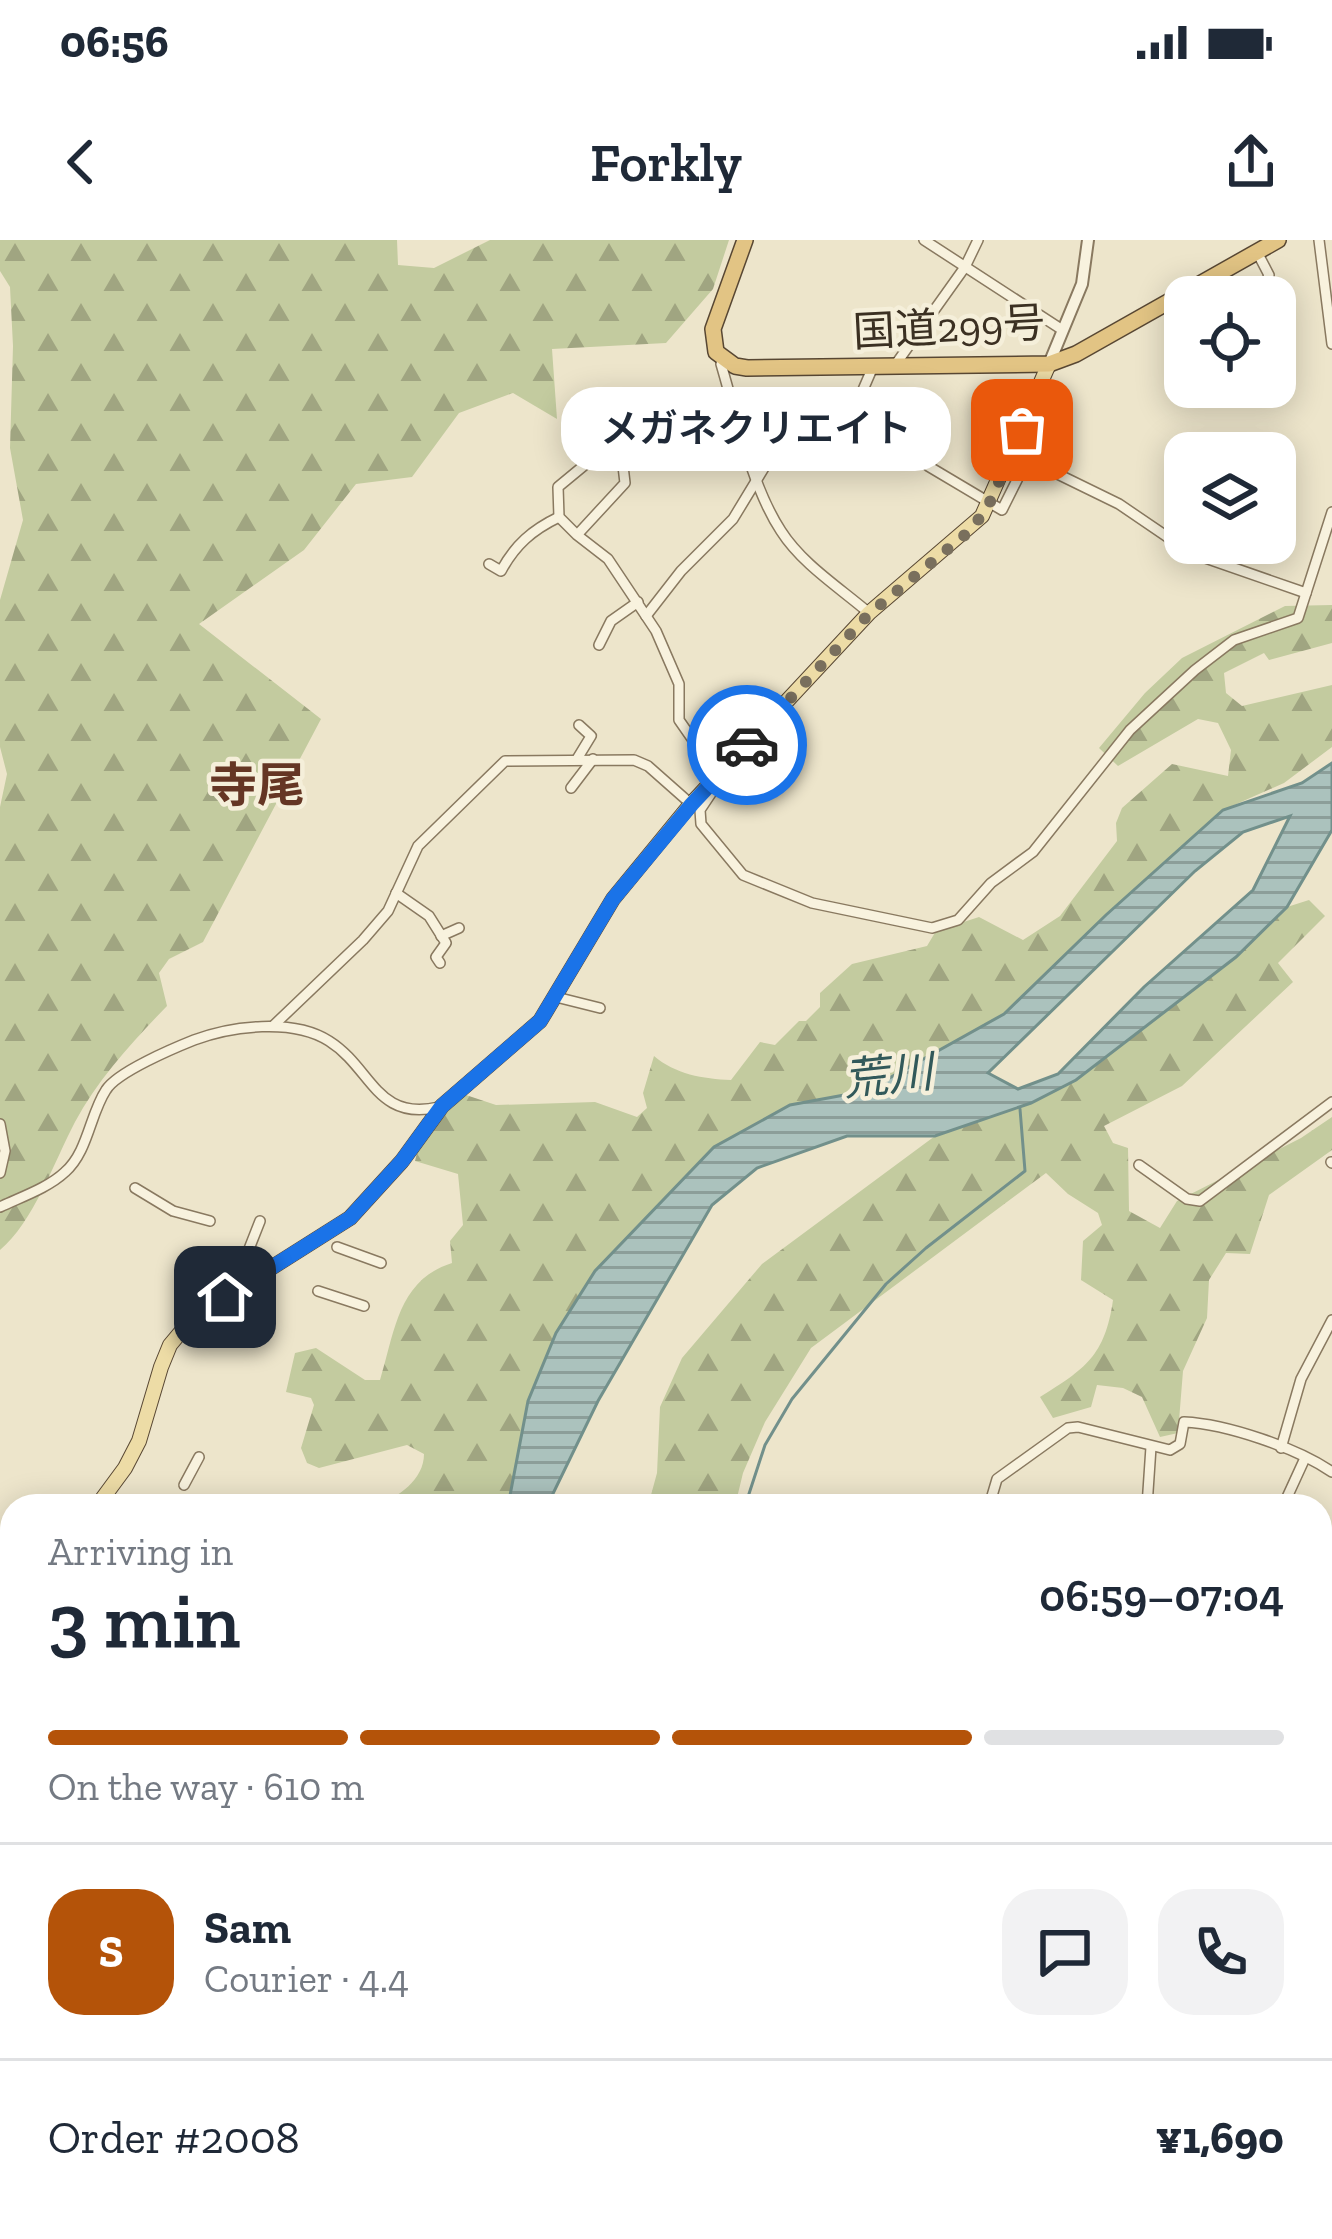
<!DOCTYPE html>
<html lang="en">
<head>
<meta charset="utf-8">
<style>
  :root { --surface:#fff; --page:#f2f2f3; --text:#1f2937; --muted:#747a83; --line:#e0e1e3; --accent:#b45309 }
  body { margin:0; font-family:"Zilla Slab","Noto Sans JP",serif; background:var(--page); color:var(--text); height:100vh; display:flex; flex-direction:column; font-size:45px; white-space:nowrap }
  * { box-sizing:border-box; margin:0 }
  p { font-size:39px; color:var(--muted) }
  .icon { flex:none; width:66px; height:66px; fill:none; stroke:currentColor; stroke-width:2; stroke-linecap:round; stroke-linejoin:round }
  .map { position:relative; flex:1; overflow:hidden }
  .sheet { position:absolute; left:0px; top:1254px; width:1332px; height:747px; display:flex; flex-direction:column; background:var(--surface); border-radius:36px 36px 0 0; box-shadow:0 6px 30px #0003 }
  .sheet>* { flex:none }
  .buttons { position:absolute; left:1164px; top:36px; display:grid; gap:24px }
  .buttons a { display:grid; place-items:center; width:132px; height:132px; border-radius:24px; background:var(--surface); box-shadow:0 6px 30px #0003; font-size:60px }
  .pin { position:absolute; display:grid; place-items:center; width:102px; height:102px; color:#fff; margin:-51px; border-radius:24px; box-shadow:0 6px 18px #0006 }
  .courier { position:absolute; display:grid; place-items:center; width:120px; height:120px; margin:-60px; border:9px solid #1a73e8; border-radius:50%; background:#fff; color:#222; box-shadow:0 3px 15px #0007 }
  .bubble { position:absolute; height:84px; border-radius:36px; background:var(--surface); box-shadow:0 6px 30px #0003; font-size:39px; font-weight:600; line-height:84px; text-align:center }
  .head em { font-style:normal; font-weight:600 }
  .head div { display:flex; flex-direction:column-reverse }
  .head { display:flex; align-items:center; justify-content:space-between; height:204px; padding:0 48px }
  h1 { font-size:78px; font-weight:600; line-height:90px }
  .bar { display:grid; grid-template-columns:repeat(4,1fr); gap:18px 12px; align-content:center; height:144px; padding:0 48px }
  .bar i { height:15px; border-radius:9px; background:var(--line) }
  .bar .active { background:var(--accent) }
  .bar p { grid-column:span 4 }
  .line { display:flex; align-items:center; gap:30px; padding:0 48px; border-top:3px solid var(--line) }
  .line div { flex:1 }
  .round { display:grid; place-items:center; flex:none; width:126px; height:126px; border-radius:36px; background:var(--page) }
  .status { display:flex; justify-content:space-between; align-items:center; height:84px; padding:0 60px; background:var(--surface); direction:ltr }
  .status svg { height:33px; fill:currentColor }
  header { display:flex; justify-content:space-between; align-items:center; height:156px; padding:0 48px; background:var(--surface); font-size:54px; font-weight:600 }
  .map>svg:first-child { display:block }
  .forest { fill:url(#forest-firs) }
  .water { fill:url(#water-rules); stroke:#72908b; stroke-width:3; fill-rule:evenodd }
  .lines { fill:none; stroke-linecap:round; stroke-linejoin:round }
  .stream { stroke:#72908b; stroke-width:3 }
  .minor-casing { stroke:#897960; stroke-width:12 }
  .tertiary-casing { stroke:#897960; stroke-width:14 }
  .primary-casing { stroke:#584733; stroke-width:16 }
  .trunk-casing { stroke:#584733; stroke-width:18 }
  .minor { stroke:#f8f2de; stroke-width:9 }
  .tertiary { stroke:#f8f2de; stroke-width:10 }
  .primary { stroke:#eddca6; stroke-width:14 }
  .trunk { stroke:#e2c484; stroke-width:15 }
  .done { stroke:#796f5d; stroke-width:12; stroke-dasharray:0 21.6 }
  .route { stroke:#1a73e8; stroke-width:15 }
  .labels { text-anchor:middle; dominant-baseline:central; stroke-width:9; stroke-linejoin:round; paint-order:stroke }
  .street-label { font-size:42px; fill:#3b3022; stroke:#f5efda }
  .water-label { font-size:45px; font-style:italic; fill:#32595a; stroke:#f5efda }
  .quarter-label { font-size:48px; font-weight:bold; fill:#653624; stroke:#f5efda }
</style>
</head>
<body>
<div class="status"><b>06:56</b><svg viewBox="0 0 49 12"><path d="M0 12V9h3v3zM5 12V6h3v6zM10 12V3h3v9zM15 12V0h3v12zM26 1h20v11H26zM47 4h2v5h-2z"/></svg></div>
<header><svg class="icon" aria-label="back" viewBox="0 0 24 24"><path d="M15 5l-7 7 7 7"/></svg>Forkly<svg class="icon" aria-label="share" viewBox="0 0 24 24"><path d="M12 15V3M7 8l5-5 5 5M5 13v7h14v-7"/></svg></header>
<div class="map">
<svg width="1332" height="1999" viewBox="0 0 1332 1999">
  <defs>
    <pattern id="forest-firs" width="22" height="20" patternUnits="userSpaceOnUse" patternTransform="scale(3)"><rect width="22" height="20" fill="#c3cb9f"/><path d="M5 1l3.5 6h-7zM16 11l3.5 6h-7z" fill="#a0a581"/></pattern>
    <pattern id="water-rules" width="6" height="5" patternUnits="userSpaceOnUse" patternTransform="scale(3)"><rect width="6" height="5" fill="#abc2bd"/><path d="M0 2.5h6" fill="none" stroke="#8c9e99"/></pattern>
  </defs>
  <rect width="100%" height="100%" fill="#ede5cb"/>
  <g class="forest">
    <path d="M0,0H397L398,25L434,28L490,0H729L713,49L666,103L552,109L557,179L513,153L459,173L412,237L356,244L304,310L199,384L321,479L203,702L169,719L159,733L167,766C133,801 98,839 75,882C55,920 33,983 0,1010V567L7,534L0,507V360L23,280L10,208L13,106L10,47L0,31Z"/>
    <path d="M1332,365V403L1269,420L1264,413L1224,433L1226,453L1242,466L1332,445V507L1284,543L1223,570L1106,675L1004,774L865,851L790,865L714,907L595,1031L528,1161L508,1266H376C398,1257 424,1240 424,1214L407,1205L319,1228L307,1223L301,1208L314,1165L311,1158L286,1152L295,1113L316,1108L365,1140H380C395,1091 398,1040 452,1023L450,1001L463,985L458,934L415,921L419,905L463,854L496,865L595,862L637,877L647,868L643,853L654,816C675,834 703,839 731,840L760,802L775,805L799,781H806L820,767V753L852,724L927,706L936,691L979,677L1023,700L1060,676L1117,601L1116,583L1122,568L1172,524L1228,536L1231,510L1218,483L1198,479L1118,526L1099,508L1145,453L1182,418L1285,366Z"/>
    <path d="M1309,660L1325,676L1278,723L1293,742L1182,846L1104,886L1113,903L1128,908L1129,971L1160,988L1177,961L1301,898L1332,877V910L1269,955L1250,1014L1226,1013L1209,1040L1207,1078L1183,1131L1178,1193L1160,1197L1142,1157L1123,1148L1097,1145L1091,1167L1053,1178L1040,1157C1085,1129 1105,1116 1113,1060L1081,1040L1083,1001L1102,985L1098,973L1068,954L1046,933L811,1108L765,1182L743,1233L735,1266H648L657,1233L660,1167L682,1118L762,1024L935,896L1031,863L1076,840L1214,733L1287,667Z"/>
    <path d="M0,1611L12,1620V1832L0,1837Z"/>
    <path d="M0,1950H12V1989H81L74,1999H0Z"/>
  </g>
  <path class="water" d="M1332,523V590L1287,667L1236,717L1076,840L1031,863L935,896H847L757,928L712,965L598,1161L547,1266H508L528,1161L556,1093L595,1031L714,907L790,865L866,851L1004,774L1106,675L1223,570L1302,543ZM1290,576L1253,650L1144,747L1058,834L1018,849L988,833L1195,631L1243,592Z"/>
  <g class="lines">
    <g class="stream">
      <path d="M745,1266L765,1205L792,1159L886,1044L926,1008L1025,931L1020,869"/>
      <path d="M0,1648L12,1664"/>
      <path d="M0,1724L12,1726"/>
      <path d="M0,1789L12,1781"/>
      <path d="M132,1992L144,1999"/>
    </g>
    <defs>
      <g id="minor">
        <path d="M924,0L1061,89"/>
        <path d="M1319,0L1332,104"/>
        <path d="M1257,12L1269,35L1260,57"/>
        <path d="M725,120L721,124C736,175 752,247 781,291C802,324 840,348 869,373"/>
        <path d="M893,128L965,27L978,0"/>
        <path d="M856,166L872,129"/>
        <path d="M577,295L559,277L558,247L604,209L623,226L625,243L577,295L608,319L656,391L679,444V480L718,536"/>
        <path d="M489,324L501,331C515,305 532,290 559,277"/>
        <path d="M646,376L681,331L733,279L773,213L804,184L834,166H856L928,226L1002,270L1024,226L1033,222L1119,264L1191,313L1306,353"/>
        <path d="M599,405L611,381L638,362"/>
        <path d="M577,519L591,496L579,485"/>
        <path d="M710,545L714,549L700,570L701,584L743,635L812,663L932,688L958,680L991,643L1033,612L1130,490L1195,430L1234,400L1298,378L1332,272"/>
        <path d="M571,548L593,519"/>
        <path d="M396,653L429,676L446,703L436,717L440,723"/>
        <path d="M441,696L459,688"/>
        <path d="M556,757L600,768"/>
        <path d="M273,786L363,700L388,671L418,606L505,521L634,520L648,526L691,564"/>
        <path d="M0,884L5,911L0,933"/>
        <path d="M1331,922L1332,923"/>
        <path d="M1139,925L1187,959L1200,961L1332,862"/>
        <path d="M135,948L173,971L210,981"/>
        <path d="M0,967C21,957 48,948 65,932C88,912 90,874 106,850C117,832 174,808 194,800C231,786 293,778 329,801C372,828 376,882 439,867"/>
        <path d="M260,981L249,1009L275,1026"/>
        <path d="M337,1007L381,1023"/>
        <path d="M196,1013L254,1039"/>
        <path d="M318,1051L364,1066"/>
        <path d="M1281,1208L1301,1139L1332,1080"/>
        <path d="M184,1245L199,1217"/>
        <path d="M989,1266L997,1239L1068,1188L1078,1187L1170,1210L1180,1204L1184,1182C1227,1184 1297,1208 1332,1232"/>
        <path d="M1147,1266L1151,1207"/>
        <path d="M1283,1266L1305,1218"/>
        <path d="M1320,1322L1332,1306"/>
        <path d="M1320,1420L1332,1429"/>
        <path d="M1320,1482L1332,1462"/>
        <path d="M1320,1630L1332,1615"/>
        <path d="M1320,1960L1331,1935"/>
        <path d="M1320,1961L1332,1972"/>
        <path d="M80,1999L89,1989"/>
        <path d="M195,1999L199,1989"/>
        <path d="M312,1999L316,1989"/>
        <path d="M707,1999L711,1989"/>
      </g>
      <g id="tertiary">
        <path d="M1049,124L1082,44L1088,0"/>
        <path d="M1320,1751L1332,1728"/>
        <path d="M1196,1999L1202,1989"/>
      </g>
      <g id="primary">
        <path d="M97,1266L125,1228L139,1201L161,1127L170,1105L185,1087L225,1057L350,978L402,921L442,866L540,781L613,659L691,564L869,373L982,276L1049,124"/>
        <path d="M0,1385L12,1371"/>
      </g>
      <path id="trunk" d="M745,0L713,89L716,112L735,126L747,128L1049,124L1076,114L1278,0"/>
    </defs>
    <use href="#minor" class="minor-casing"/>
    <use href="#tertiary" class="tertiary-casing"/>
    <use href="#primary" class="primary-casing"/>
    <use href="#trunk" class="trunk-casing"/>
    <use href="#minor" class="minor"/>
    <use href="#tertiary" class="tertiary"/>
    <use href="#primary" class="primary"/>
    <use href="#trunk" class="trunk"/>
  </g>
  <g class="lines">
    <path class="done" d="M747,505L869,374L972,289L989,264L1022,190"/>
    <path class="route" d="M225,1057L350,978L402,921L442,866L540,781L613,659L692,564L747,505"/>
  </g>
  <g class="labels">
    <g class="street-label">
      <text transform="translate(949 87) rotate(-3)">国道299号</text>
    </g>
    <g class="water-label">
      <text transform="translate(888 836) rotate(-6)">荒川</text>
    </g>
    <g class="quarter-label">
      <text x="257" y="545">寺尾</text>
    </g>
  </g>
</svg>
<div class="buttons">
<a><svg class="icon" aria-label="locate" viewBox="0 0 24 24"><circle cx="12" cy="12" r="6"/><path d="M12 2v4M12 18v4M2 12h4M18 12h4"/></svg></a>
<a><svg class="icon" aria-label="layers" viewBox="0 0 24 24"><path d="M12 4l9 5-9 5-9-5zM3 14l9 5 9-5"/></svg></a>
</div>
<div class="pin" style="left:1022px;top:190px;background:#ea580c"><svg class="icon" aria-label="bag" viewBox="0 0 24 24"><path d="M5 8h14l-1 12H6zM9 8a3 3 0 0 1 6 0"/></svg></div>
<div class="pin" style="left:225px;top:1057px;background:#1f2937"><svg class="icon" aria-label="home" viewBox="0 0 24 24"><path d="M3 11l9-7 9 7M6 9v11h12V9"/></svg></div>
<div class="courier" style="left:747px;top:505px"><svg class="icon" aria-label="car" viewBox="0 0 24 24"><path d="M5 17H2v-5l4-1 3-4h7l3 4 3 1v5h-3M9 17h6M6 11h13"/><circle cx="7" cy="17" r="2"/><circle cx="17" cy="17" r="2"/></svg></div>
<div class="bubble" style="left:561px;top:147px;width:390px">メガネクリエイト</div>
<section class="sheet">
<div class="head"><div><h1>3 min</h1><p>Arriving in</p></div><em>06:59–07:04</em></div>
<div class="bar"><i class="active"></i><i class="active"></i><i class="active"></i><i></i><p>On the way · 610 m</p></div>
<div class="line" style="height:216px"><b class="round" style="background:var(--accent);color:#fff">S</b><div><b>Sam</b><p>Courier · 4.4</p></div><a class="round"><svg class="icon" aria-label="chat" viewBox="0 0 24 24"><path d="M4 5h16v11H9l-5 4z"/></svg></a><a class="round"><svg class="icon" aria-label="phone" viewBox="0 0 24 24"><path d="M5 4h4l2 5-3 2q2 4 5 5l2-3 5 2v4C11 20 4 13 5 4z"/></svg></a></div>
<div class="line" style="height:156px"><div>Order #2008</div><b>¥1,690</b></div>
</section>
</div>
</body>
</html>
